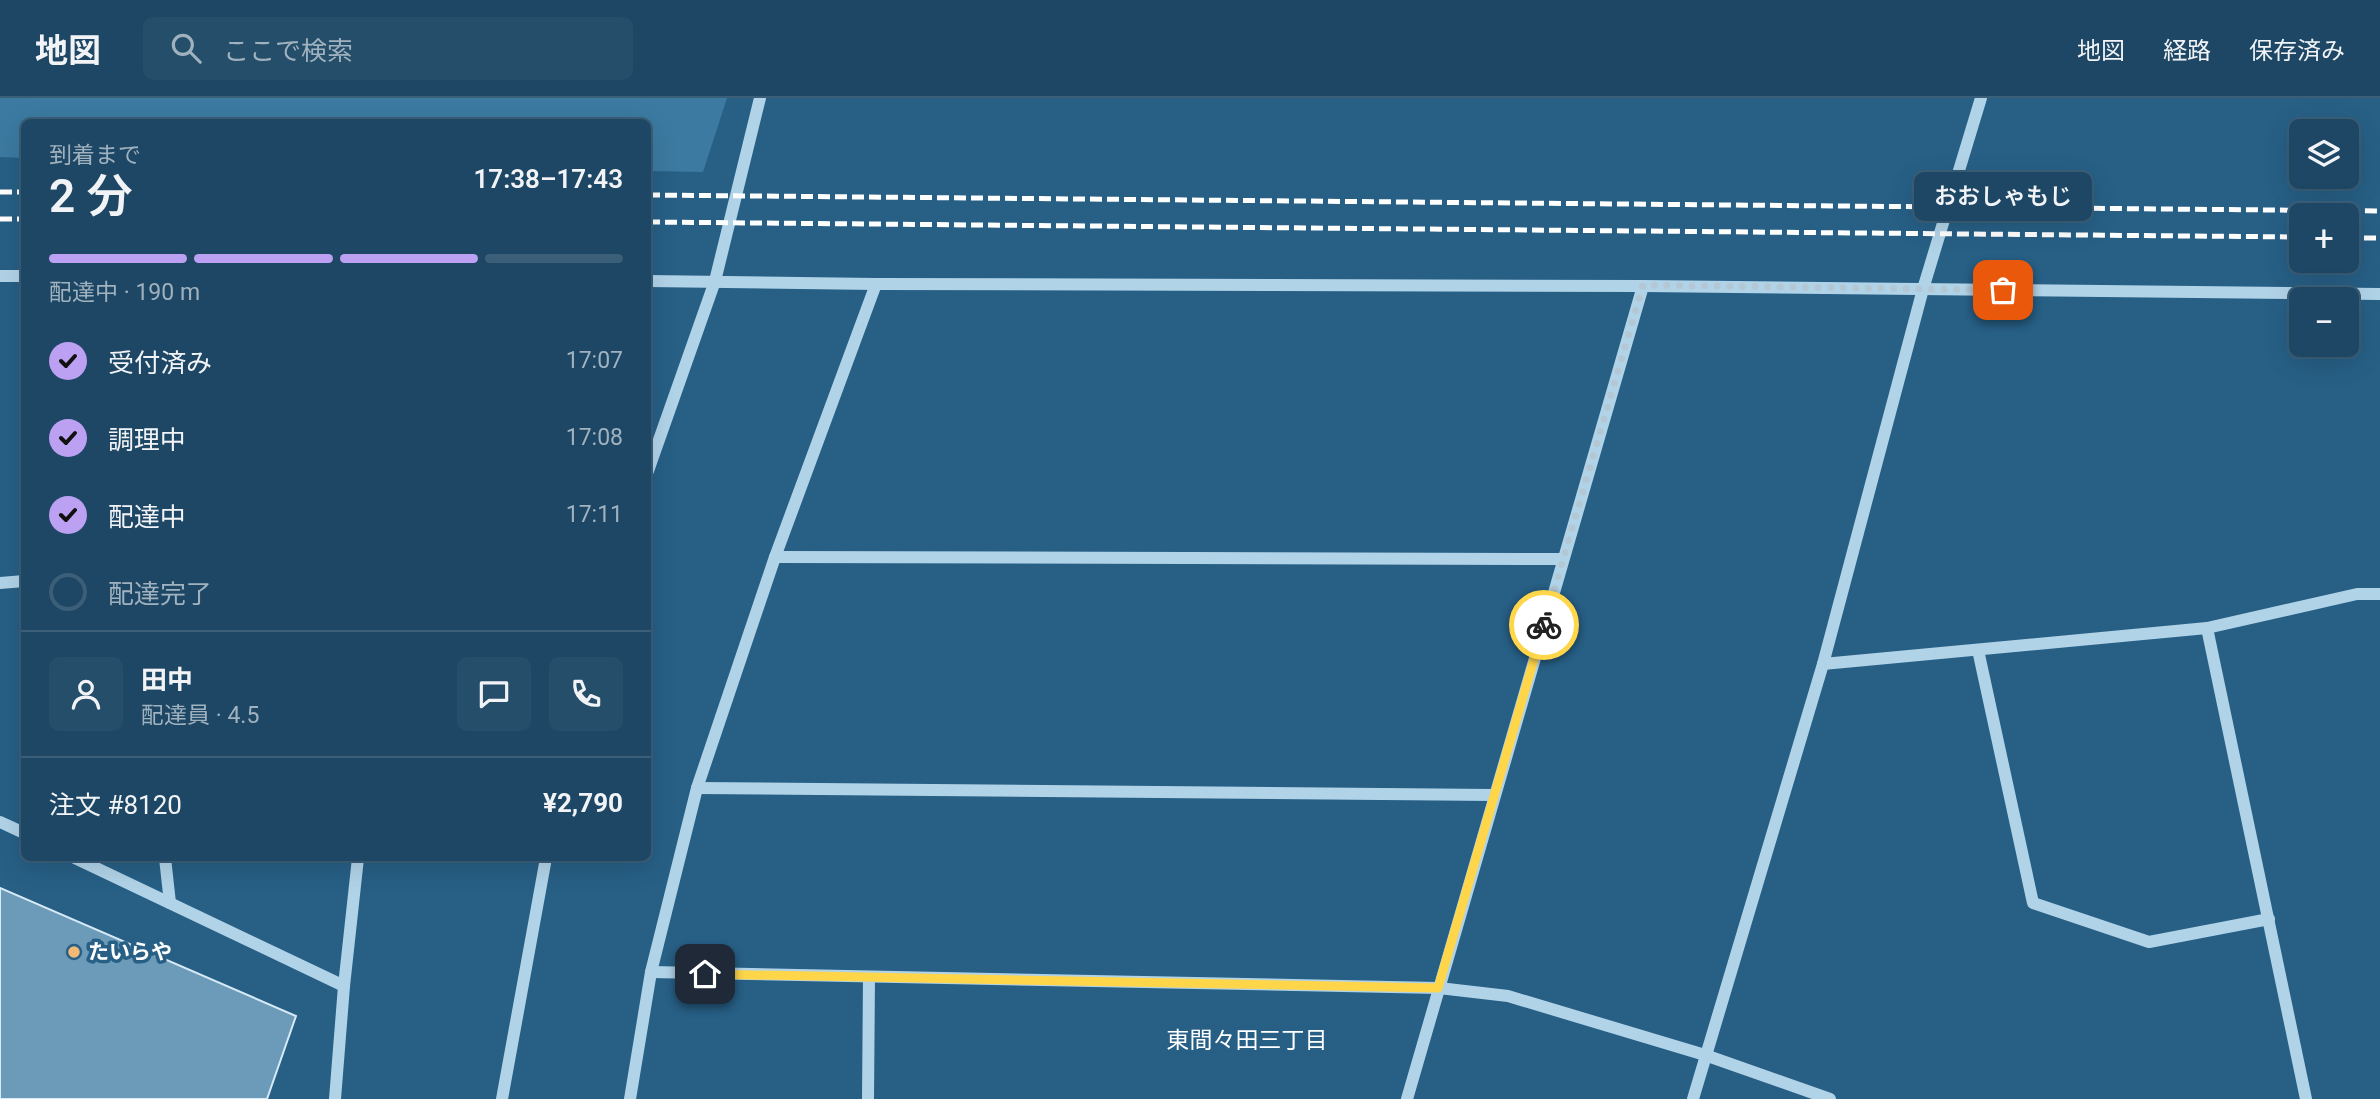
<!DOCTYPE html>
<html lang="ja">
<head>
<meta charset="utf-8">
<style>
  :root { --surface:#1d4764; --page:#254e6a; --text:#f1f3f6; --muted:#a0b2bf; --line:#3b5f78; --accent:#bca0f2 }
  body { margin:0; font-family:Roboto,"Noto Sans JP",sans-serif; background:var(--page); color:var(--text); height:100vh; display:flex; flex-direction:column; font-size:26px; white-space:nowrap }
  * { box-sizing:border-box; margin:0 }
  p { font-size:23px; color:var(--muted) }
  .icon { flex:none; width:38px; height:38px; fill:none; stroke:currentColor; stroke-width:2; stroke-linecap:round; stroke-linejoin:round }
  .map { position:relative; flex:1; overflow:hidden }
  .drawer { position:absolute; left:21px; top:21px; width:630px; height:742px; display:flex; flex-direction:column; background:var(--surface); border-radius:10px; box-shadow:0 7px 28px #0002,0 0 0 2px var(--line) }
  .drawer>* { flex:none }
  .controls { position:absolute; left:2289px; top:21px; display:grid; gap:14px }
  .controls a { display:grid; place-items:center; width:70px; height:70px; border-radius:10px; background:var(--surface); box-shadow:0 7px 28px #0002,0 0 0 2px var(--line); font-size:35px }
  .pin { position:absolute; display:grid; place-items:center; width:60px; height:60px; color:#fff; margin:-30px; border-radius:14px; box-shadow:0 4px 10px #0006 }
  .courier { position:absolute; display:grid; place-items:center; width:70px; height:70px; margin:-35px; border:5px solid #ffd54a; border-radius:50%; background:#fff; color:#222; box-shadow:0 2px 9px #0007 }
  .bubble { position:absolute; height:49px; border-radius:10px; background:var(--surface); box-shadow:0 7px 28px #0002,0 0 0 2px var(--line); font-size:23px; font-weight:600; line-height:49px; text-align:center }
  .summary em { font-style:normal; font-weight:600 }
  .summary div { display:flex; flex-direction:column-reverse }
  .summary { display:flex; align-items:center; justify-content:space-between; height:119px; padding:0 28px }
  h1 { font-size:46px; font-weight:600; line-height:52px }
  .bar { display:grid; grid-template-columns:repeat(4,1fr); gap:10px 7px; align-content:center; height:84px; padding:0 28px }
  .bar i { height:9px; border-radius:5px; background:var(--line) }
  .bar .selected { background:var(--accent) }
  .bar p { grid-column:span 4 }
  .line { display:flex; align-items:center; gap:18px; padding:0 28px; border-top:2px solid var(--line) }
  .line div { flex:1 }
  .round { display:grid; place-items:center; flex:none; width:74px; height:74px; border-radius:10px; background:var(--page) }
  ol { padding:0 28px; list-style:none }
  li { display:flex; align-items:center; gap:21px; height:77px }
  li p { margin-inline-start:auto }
  li .icon { padding:7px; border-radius:50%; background:var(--accent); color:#111; stroke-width:4 }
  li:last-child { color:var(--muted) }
  li i { width:38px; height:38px; border:4px solid var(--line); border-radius:50% }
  header { display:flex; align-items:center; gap:42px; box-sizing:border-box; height:98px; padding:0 35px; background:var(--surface); border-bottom:2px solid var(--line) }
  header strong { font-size:33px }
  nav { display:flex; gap:38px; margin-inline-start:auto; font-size:24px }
  .search { width:490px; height:63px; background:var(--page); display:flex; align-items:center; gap:18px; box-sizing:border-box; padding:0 24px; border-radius:10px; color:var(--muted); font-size:26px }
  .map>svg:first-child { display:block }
  .green { fill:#3c7aa1 }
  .building { fill:#6c9bb9; stroke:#d5e9f6; stroke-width:2 }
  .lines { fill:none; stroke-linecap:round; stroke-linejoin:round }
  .minor { stroke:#b1d3e8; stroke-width:12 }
  .rail { stroke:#fff; stroke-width:5; stroke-dasharray:12 5; stroke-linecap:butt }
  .done { stroke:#b3c7d4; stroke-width:7; stroke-dasharray:0 12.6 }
  .route { stroke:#ffd54a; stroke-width:9 }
  .poi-dot { fill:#f0b977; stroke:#275f85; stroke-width:2.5 }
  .labels { text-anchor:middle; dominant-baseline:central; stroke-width:7; stroke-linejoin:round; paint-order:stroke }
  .poi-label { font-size:21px; font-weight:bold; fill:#fff; stroke:#275f85; text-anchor:start }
  .neighbourhood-label { font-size:23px; fill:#fff; stroke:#275f85 }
</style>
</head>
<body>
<header>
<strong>地図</strong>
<div class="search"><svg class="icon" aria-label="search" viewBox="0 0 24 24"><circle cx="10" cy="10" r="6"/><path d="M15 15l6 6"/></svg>ここで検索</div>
<nav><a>地図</a><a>経路</a><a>保存済み</a></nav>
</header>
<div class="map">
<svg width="2380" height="1001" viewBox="0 0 2380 1001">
  <rect width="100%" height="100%" fill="#275f85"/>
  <path class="green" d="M0,0H727L703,74L648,73V24H24V60L0,59Z"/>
  <path class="building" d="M0,790L296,918L267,1001H0Z"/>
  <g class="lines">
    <g class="minor">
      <path d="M0,178H24"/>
      <path d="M648,183L876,186L1643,188L2380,196"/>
      <path d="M648,373L715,183L760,0"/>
      <path d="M775,459L1563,461"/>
      <path d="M0,485L24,483"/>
      <path d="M2207,530L2306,1001"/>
      <path d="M1978,552L2033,805L2149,844L2269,821"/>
      <path d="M1823,566L2207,530L2357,496H2380"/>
      <path d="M697,690L1494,697"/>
      <path d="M0,724L24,735"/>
      <path d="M75,760L344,888"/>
      <path d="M165,760L170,805"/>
      <path d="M651,874L1439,890L1508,898L1705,957L1830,1001"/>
      <path d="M335,1001L344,888L358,760"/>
      <path d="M502,1001L546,760"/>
      <path d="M630,1001L651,874L697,690L775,459L876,186"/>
      <path d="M868,1001L869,879"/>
      <path d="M1407,1001L1643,188"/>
      <path d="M1693,1001L1823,566L1923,191L1981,0"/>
    </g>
    <g class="rail">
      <path d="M0,94H24"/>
      <path d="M648,97L2380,113"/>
      <path d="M0,121H24"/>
      <path d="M648,124L2301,139"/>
      <path d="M2347,140H2380"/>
    </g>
  </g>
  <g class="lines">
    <path class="done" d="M1544,527L1643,187L2003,192"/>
    <path class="route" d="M705,876L1438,890L1544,527"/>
  </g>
  <circle class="poi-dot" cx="74" cy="854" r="7"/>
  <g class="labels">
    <g class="poi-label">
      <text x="88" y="854">たいらや</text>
    </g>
    <g class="neighbourhood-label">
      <text x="1247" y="942">東間々田三丁目</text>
    </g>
  </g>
</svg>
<div class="controls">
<a><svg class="icon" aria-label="layers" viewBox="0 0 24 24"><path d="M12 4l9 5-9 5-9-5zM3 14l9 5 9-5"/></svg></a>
<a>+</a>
<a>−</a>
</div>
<div class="pin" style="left:2003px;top:192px;background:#ea580c"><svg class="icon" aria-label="bag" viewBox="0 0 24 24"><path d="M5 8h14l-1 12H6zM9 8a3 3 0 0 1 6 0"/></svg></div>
<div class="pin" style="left:705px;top:876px;background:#1f2937"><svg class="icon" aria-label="home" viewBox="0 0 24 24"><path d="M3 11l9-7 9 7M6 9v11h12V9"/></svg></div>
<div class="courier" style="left:1544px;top:527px"><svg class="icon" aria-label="bike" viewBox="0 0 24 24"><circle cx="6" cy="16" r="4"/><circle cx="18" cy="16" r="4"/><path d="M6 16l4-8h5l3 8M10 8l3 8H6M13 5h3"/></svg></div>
<div class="bubble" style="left:1914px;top:74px;width:178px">おおしゃもじ</div>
<section class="drawer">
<div class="summary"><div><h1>2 分</h1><p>到着まで</p></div><em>17:38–17:43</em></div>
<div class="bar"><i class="selected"></i><i class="selected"></i><i class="selected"></i><i></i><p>配達中 · 190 m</p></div>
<ol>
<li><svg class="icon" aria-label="check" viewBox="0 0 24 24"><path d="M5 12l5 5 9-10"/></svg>受付済み<p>17:07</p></li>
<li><svg class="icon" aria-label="check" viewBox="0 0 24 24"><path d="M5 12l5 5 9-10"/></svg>調理中<p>17:08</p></li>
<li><svg class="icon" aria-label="check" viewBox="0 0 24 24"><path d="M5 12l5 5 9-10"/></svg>配達中<p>17:11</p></li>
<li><i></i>配達完了</li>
</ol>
<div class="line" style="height:126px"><a class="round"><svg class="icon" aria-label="person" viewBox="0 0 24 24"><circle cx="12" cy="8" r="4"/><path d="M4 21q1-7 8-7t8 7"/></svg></a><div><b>田中</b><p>配達員 · 4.5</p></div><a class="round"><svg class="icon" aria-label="chat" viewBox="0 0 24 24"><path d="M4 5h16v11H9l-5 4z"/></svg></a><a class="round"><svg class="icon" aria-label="phone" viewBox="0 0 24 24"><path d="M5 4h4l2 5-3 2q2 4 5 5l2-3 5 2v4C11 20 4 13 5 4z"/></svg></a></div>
<div class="line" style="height:91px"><div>注文 #8120</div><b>¥2,790</b></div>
</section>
</div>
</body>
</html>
